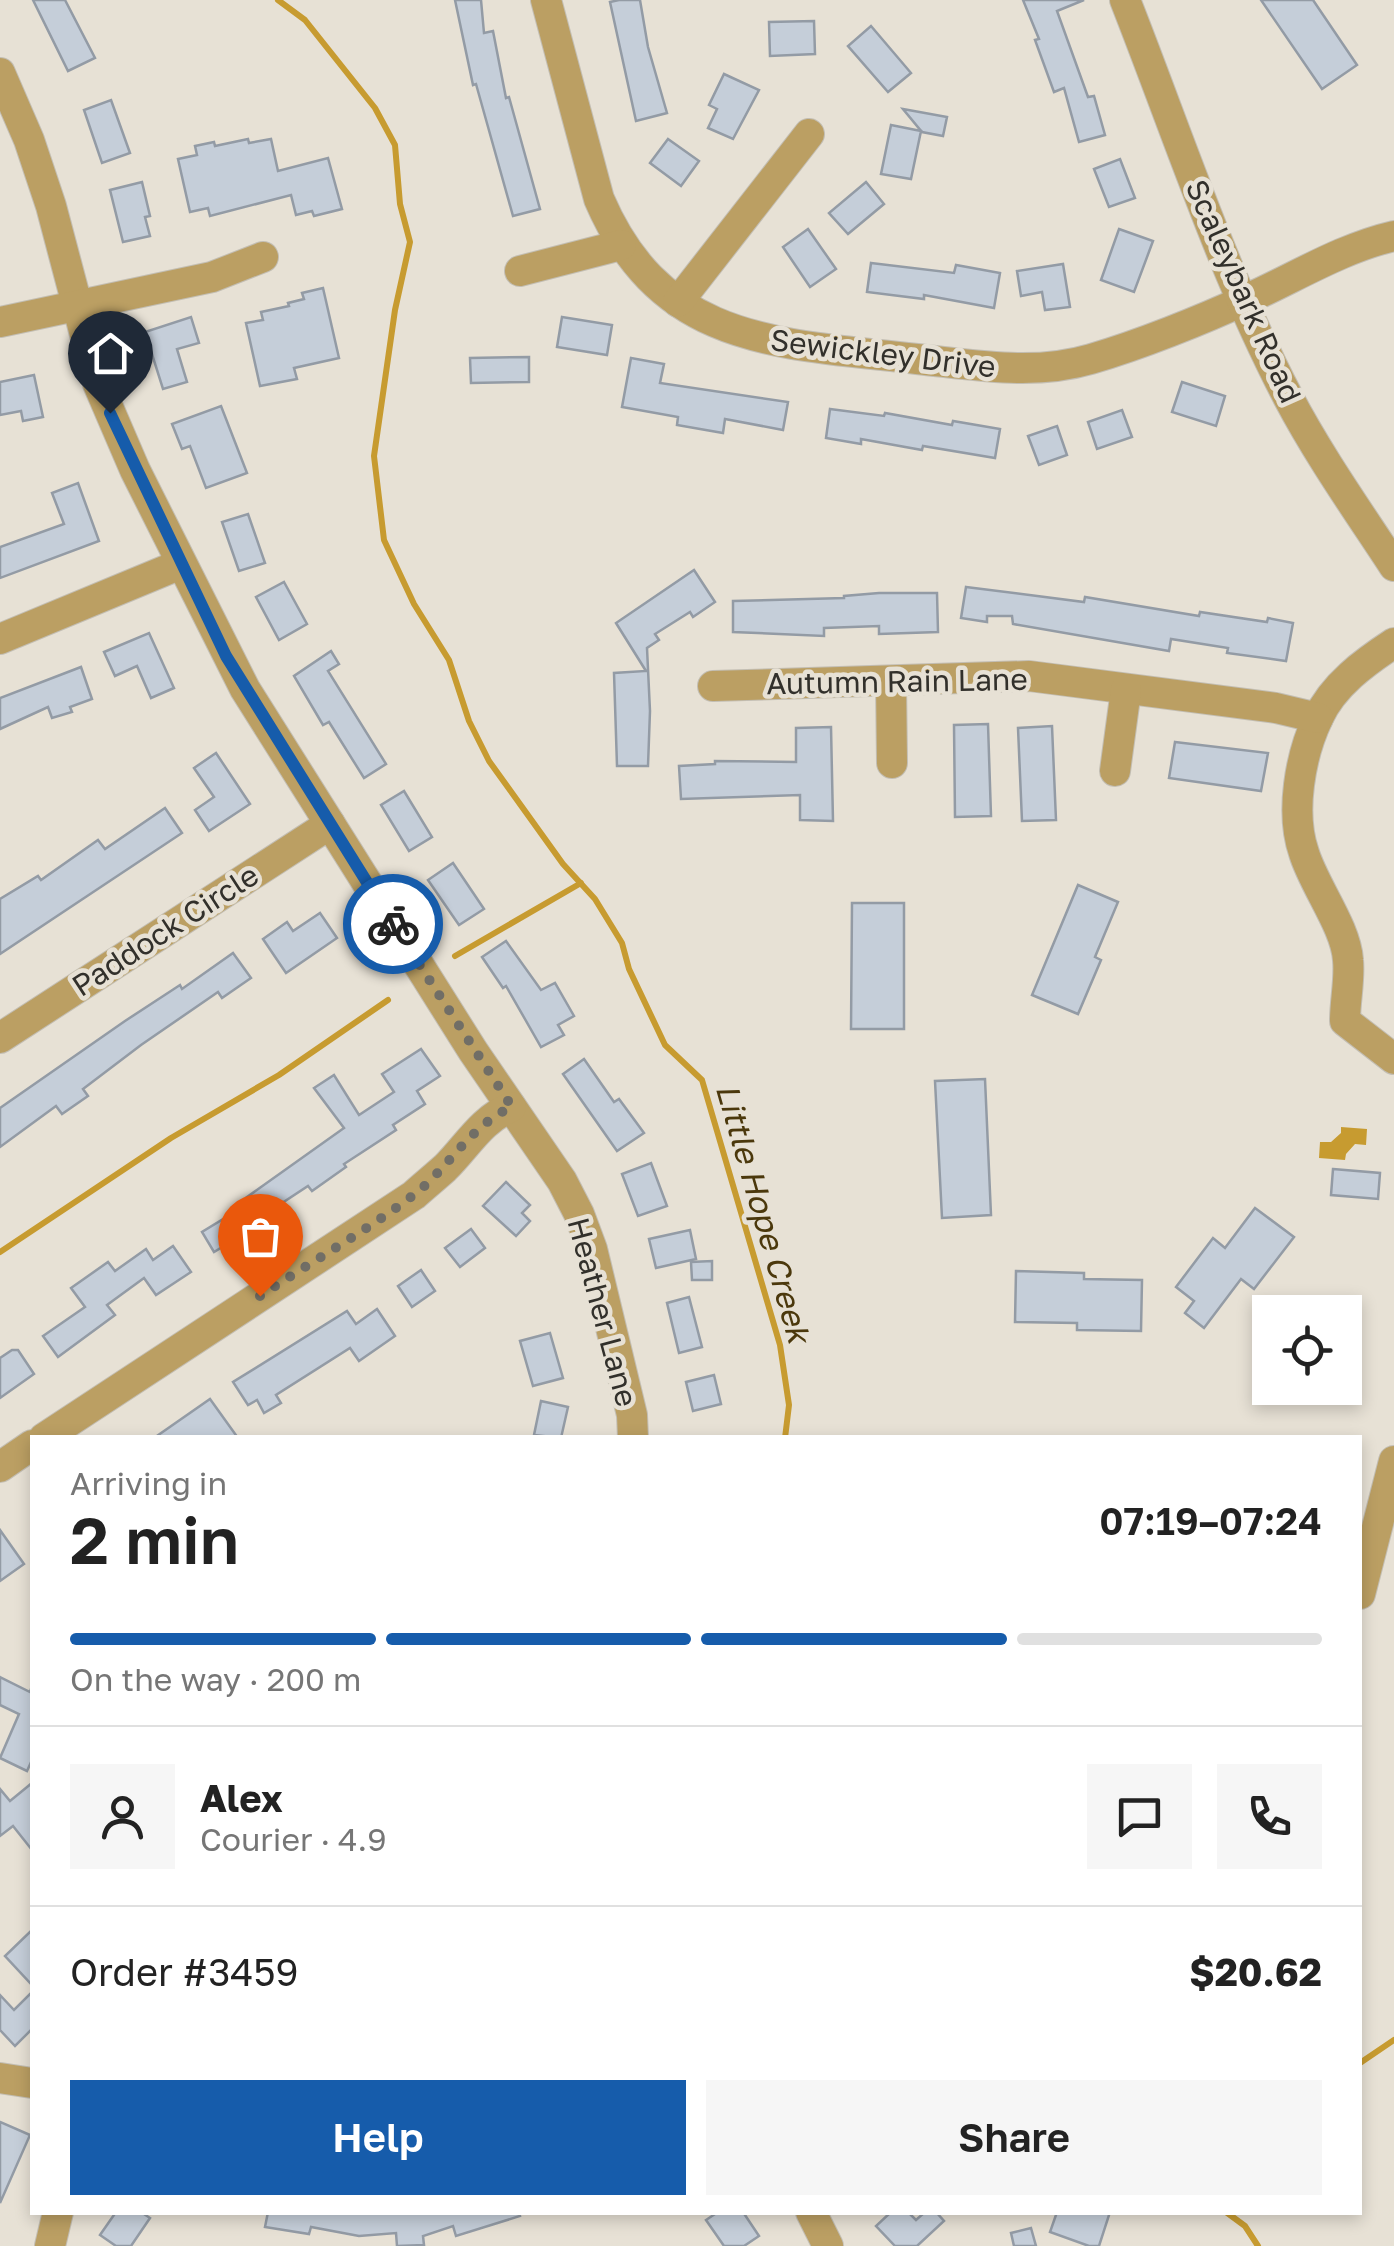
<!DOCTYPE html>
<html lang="en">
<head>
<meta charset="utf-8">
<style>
  :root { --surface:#fff; --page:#f6f6f6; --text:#222; --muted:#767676; --line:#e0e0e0; --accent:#165cab }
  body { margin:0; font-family:"Golos Text",sans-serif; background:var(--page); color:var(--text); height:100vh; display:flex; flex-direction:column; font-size:38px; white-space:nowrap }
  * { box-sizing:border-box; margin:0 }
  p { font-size:32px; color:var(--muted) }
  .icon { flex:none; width:55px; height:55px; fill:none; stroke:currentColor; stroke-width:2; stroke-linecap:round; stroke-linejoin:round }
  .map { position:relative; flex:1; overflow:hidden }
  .details { position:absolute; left:30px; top:1435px; width:1332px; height:780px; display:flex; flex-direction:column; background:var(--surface); border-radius:0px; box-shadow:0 5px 15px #0003 }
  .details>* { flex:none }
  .buttons { position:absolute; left:1252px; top:1295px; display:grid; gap:20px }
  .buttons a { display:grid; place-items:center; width:110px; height:110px; border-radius:0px; background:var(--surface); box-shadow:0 5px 15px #0003; font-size:50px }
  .pin { position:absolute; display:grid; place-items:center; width:85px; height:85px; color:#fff; margin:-102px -42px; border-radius:50% 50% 50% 0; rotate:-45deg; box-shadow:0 0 10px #0007 }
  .pin .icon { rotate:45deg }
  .courier { position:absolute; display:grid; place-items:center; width:100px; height:100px; margin:-50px; border:8px solid #165cab; border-radius:50%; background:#fff; color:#222; box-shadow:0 2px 12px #0007 }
  .head em { font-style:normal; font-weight:600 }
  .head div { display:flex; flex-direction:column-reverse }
  .head { display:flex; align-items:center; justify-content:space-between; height:170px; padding:0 40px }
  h1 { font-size:65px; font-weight:600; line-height:75px }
  .bar { display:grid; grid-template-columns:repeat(4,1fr); gap:15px 10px; align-content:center; height:120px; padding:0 40px }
  .bar i { height:12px; border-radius:8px; background:var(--line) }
  .bar .active { background:var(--accent) }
  .bar p { grid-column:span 4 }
  .line { display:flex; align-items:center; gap:25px; padding:0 40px; border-top:2px solid var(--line) }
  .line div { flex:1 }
  .round { display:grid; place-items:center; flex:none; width:105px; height:105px; border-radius:0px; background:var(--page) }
  .cta { display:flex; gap:20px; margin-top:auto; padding:20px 40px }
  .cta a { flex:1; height:115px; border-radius:0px; background:var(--accent); color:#fff; font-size:40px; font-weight:600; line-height:115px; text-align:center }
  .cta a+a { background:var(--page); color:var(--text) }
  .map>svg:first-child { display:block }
  .water { fill:#c79b30 }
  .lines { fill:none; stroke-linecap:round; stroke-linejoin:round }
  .stream { stroke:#c79b30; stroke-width:6 }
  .building { fill:#c5ced9; stroke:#939ba5; stroke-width:2.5 }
  .minor-casing { stroke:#c3beb3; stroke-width:32 }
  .minor { stroke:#bb9f63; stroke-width:30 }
  .done { stroke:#716e66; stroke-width:10; stroke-dasharray:0 18 }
  .route { stroke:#165cab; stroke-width:12 }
  .labels { text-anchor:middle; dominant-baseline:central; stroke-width:9; stroke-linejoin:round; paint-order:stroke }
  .street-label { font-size:30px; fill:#32302b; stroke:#e7e1d5 }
  .water-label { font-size:32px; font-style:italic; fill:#4b380c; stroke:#e7e1d5 }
</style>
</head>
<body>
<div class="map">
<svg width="1394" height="2246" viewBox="0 0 1394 2246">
  <rect width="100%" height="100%" fill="#e7e1d5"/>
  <path class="water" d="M1341,1127L1367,1129L1366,1145L1355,1144L1346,1154L1345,1160L1319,1158L1320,1142H1331L1341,1133Z"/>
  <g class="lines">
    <g class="stream">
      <path d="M278,0L305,20L375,108L395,145L400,204L410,242L395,310L374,456L384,540L414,604L449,660L469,721L489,761L563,864L595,899L622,943L629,969L665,1045L702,1080L780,1345L789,1405L785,1438"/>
      <path d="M455,956L581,883"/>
      <path d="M0,1252L171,1138L279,1075L388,1000"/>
      <path d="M1360,2063L1394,2040"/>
      <path d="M1226,2212L1245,2226L1258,2246"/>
    </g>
  </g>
  <g class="building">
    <path d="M33,0H65L95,58L68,71Z"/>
    <path d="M455,0H481L484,33L493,31L506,98L509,97L540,209L513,216L476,84L473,85Z"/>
    <path d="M619,0H640L648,47L667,113L636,121L610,2Z"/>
    <path d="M1023,0H1084L1057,11L1088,97L1094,96L1105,135L1079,142L1064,88L1054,92L1035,40L1039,39Z"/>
    <path d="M1261,0H1313L1357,65L1322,89Z"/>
    <path d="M814,21L815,54L770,56L769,22Z"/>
    <path d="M871,26L911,73L888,92L848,46Z"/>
    <path d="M724,74L759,90L733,139L708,128L717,109L709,105Z"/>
    <path d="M111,100L130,153L102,163L84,110Z"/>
    <path d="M903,109L947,117L943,136L922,132Z"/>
    <path d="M891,125L921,131L911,179L881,174Z"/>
    <path d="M248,139L249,143L271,139L278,171L328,158L342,209L314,216L312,211L296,215L291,195L210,216L208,208L190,212L178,159L197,155L195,146L214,142L215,146Z"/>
    <path d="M668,139L699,161L681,186L650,163Z"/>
    <path d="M1120,159L1135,198L1109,207L1094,169Z"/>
    <path d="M142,182L150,216L145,217L150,236L123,242L110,190Z"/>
    <path d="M866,182L884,204L848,234L829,213Z"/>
    <path d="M808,229L836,269L810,287L783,247Z"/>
    <path d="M1119,229L1153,241L1134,292L1101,280Z"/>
    <path d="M871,263L954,273L956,265L1000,273L994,308L924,295V299L867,292Z"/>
    <path d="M1063,264L1070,307L1045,310L1042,292L1021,296L1017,271Z"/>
    <path d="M323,288L339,358L294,368L297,379L260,386L246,323L263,320L261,312L289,306L288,303L304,299L302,293Z"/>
    <path d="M191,317L199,343L177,349L187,382L163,389L145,332Z"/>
    <path d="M562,317L612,325L607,355L557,347Z"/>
    <path d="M529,357V382L471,383L470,358Z"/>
    <path d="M631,358L664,364L660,383L788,402L783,430L725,419L723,433L677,425L678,417L622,407Z"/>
    <path d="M34,375L43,417L23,421L21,411L0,415V382Z"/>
    <path d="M1182,382L1225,396L1216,426L1172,412Z"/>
    <path d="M221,406L247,473L206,488L190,446L182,449L172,424Z"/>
    <path d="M830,409L884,416L885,413L952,425L953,421L1000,429L995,458L923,446L922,450L861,439V444L826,438Z"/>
    <path d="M1122,410L1132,437L1097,449L1088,422Z"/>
    <path d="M1057,426L1067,455L1039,465L1028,436Z"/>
    <path d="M78,483L99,541L0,578V547L64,524L52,493Z"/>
    <path d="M248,514L265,563L239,571L222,522Z"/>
    <path d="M694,570L715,602L693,617L690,612L655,634L659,640L647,648L650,711L648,766H617L614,673L646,671L616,623Z"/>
    <path d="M284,582L307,624L279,640L256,597Z"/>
    <path d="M966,587L1084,602L1085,597L1199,616L1200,612L1267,622L1268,618L1293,623L1286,661L1227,653L1228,648L1171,639L1169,651L1013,624L1012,616H987V622L961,618Z"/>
    <path d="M879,593H937L938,632L879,634V626L824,628V636L733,632V601L844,598V596Z"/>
    <path d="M149,633L174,688L151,698L137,666L115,676L104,652Z"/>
    <path d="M331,651L339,664L328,671L386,764L364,778L329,722L323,725L294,676Z"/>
    <path d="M81,667L92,699L70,707L72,712L52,718L48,707L0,729V698Z"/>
    <path d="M988,724L991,816L955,817L954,725Z"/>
    <path d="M1052,726L1056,820L1022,821L1018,728Z"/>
    <path d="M831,727L833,821L800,820V795L681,799L679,766L715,764V761L796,762V728Z"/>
    <path d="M1175,742L1268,753L1261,791L1169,778Z"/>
    <path d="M216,753L250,804L209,831L195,810L214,797L194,768Z"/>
    <path d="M404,791L432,837L409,851L381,805Z"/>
    <path d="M165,808L182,833L0,954V899L38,876L41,880L98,840L105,849Z"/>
    <path d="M453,863L484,909L459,925L428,880Z"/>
    <path d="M1078,885L1118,902L1095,957L1101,960L1078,1014L1032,995Z"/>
    <path d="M852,903H904V1029H851Z"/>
    <path d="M320,913L337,938L286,973L263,939L287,922L293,931Z"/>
    <path d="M506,941L541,990L555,983L574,1016L558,1025L564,1035L541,1047L506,986L503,988L482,957Z"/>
    <path d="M233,953L251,978L222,998L218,992L141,1045L83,1089L88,1096L62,1114L56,1106L0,1147V1108L125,1021L180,985L182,989Z"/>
    <path d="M421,1049L440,1076L417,1091L425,1104L393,1125L396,1130L344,1164L346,1167L312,1191L308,1186L238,1232L240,1236L214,1252L202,1232L251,1202L247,1197L344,1128L314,1088L334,1075L359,1115L394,1092L382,1074Z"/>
    <path d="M584,1059L614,1102L619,1099L644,1133L617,1151L563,1074Z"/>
    <path d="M985,1079L991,1215L942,1218L935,1081Z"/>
    <path d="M651,1163L667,1206L638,1216L622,1174Z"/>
    <path d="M1333,1169L1380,1173L1378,1199L1331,1195Z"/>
    <path d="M506,1182L530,1205L522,1213L530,1221L516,1236L483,1206Z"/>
    <path d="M1255,1208L1294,1237L1254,1289L1241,1279L1204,1328L1185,1313L1194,1301L1176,1287L1213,1238L1225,1248Z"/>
    <path d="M471,1229L485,1248L460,1267L445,1248Z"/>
    <path d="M690,1230L696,1259L656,1268L649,1239Z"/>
    <path d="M173,1246L191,1272L156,1295L144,1278L107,1305L115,1315L58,1357L43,1336L85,1307L71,1288L108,1262L115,1271L146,1249L153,1260Z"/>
    <path d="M712,1261V1280H692L691,1262Z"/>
    <path d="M421,1270L435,1291L412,1307L398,1286Z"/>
    <path d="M1016,1271L1084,1273V1279L1142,1280L1141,1331L1077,1330V1323L1015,1322Z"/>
    <path d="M689,1297L702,1347L679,1353L667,1303Z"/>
    <path d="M377,1309L395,1336L359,1361L350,1348L276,1395L281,1403L264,1413L257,1400L248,1405L233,1382L347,1311L356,1324Z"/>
    <path d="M550,1333L563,1378L533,1386L520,1341Z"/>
    <path d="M12,1350H18L34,1374L0,1398V1358Z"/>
    <path d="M714,1375L721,1404L693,1411L686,1382Z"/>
    <path d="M210,1399L238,1438H154Z"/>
    <path d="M541,1401L568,1407L561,1438L534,1435Z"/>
    <path d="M0,1530L24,1564L0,1581Z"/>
    <path d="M0,1677L30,1692L32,1686V1760L27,1771L0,1758L19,1714L0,1705Z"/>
    <path d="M32,1783V1850L13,1826L0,1836V1789L10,1801Z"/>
    <path d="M32,1930V1985L5,1956Z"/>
    <path d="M32,1992V2029L15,2046L0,2030V1995L14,2010Z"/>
    <path d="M0,2122L30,2135L0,2203Z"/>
    <path d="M116,2212H141L150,2218L131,2246H116L100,2235Z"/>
    <path d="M268,2212H519L520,2216L456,2236L453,2226L423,2236L424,2245L397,2246L396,2233L359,2236L311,2227L309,2234L265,2227Z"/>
    <path d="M718,2212H743L759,2236L744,2246H724L706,2220Z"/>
    <path d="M891,2212H908L916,2220L925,2212H936L944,2221L917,2246H895L876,2226Z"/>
    <path d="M1057,2212H1110L1099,2246H1089L1050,2232Z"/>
    <path d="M1031,2228L1036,2246H1014L1011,2233Z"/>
  </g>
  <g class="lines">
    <defs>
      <g id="minor">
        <path d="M546,0L599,199C662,346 780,343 917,359C975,365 1034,376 1091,359C1139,345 1202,320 1247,299C1296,277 1342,248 1394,236"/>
        <path d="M1125,0C1177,132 1222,271 1288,397C1319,456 1358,511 1394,566"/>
        <path d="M0,73L29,140L51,206L98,384L135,470L245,689L473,1051L562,1181L579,1214L592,1249L632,1415L633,1438"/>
        <path d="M520,271L621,245"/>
        <path d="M678,302L809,134"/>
        <path d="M0,322L212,277L263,257"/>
        <path d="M0,639L181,564"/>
        <path d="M1394,643C1365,662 1333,685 1318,718C1300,756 1290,813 1304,853C1314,886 1346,927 1348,960C1350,979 1345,1001 1345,1021L1394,1059"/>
        <path d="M891,682L892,763"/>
        <path d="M713,686L1029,676L1276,708L1318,718"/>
        <path d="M1115,771L1126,690"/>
        <path d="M0,1038L330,824"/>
        <path d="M44,1438L414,1195C424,1186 435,1177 445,1168C468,1145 481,1120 511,1107"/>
        <path d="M0,1467L32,1445"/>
        <path d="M1360,1594L1394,1461"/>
        <path d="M0,2078L32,2083"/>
        <path d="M811,2212L828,2246"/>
        <path d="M50,2246L58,2212"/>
      </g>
    </defs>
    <use href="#minor" class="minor-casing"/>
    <use href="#minor" class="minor"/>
  </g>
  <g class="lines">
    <path class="done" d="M260,1296C311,1262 366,1231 415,1194C449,1167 471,1125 512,1107L393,924"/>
    <path class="route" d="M110,413L226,656L393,924"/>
  </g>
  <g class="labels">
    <g class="street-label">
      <text transform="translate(1244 291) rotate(66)">Scaleybark Road</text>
      <text transform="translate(883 353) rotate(7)">Sewickley Drive</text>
      <text transform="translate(897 681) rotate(-1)">Autumn Rain Lane</text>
      <text transform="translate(165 930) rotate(-33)">Paddock Circle</text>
      <text transform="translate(603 1312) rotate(75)">Heather Lane</text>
    </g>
    <g class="water-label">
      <text transform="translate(764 1213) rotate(74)">Little Hope Creek</text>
    </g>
  </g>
</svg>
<div class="buttons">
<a><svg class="icon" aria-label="locate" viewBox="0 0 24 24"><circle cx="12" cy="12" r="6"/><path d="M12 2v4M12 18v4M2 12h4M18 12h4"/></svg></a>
</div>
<div class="pin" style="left:260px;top:1296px;background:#ea580c"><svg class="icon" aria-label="bag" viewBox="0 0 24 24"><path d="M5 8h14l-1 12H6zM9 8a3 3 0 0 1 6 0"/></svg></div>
<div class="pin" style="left:110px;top:413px;background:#1f2937"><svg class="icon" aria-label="home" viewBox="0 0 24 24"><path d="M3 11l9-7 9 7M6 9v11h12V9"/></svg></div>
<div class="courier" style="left:393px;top:924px"><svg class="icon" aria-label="bike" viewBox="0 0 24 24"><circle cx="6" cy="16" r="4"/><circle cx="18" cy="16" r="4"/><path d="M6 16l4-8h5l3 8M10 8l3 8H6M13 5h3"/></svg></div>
<section class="details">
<div class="head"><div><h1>2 min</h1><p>Arriving in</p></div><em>07:19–07:24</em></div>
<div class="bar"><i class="active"></i><i class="active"></i><i class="active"></i><i></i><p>On the way · 200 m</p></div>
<div class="line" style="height:180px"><a class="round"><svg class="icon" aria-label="person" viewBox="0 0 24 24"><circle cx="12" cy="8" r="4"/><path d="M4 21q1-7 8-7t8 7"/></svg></a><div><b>Alex</b><p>Courier · 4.9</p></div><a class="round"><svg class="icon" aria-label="chat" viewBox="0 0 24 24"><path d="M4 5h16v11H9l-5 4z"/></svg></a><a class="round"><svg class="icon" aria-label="phone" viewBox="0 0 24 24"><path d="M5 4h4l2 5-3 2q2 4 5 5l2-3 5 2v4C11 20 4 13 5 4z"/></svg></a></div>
<div class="line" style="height:130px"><div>Order #3459</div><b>$20.62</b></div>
<div class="cta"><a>Help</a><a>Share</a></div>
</section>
</div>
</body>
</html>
